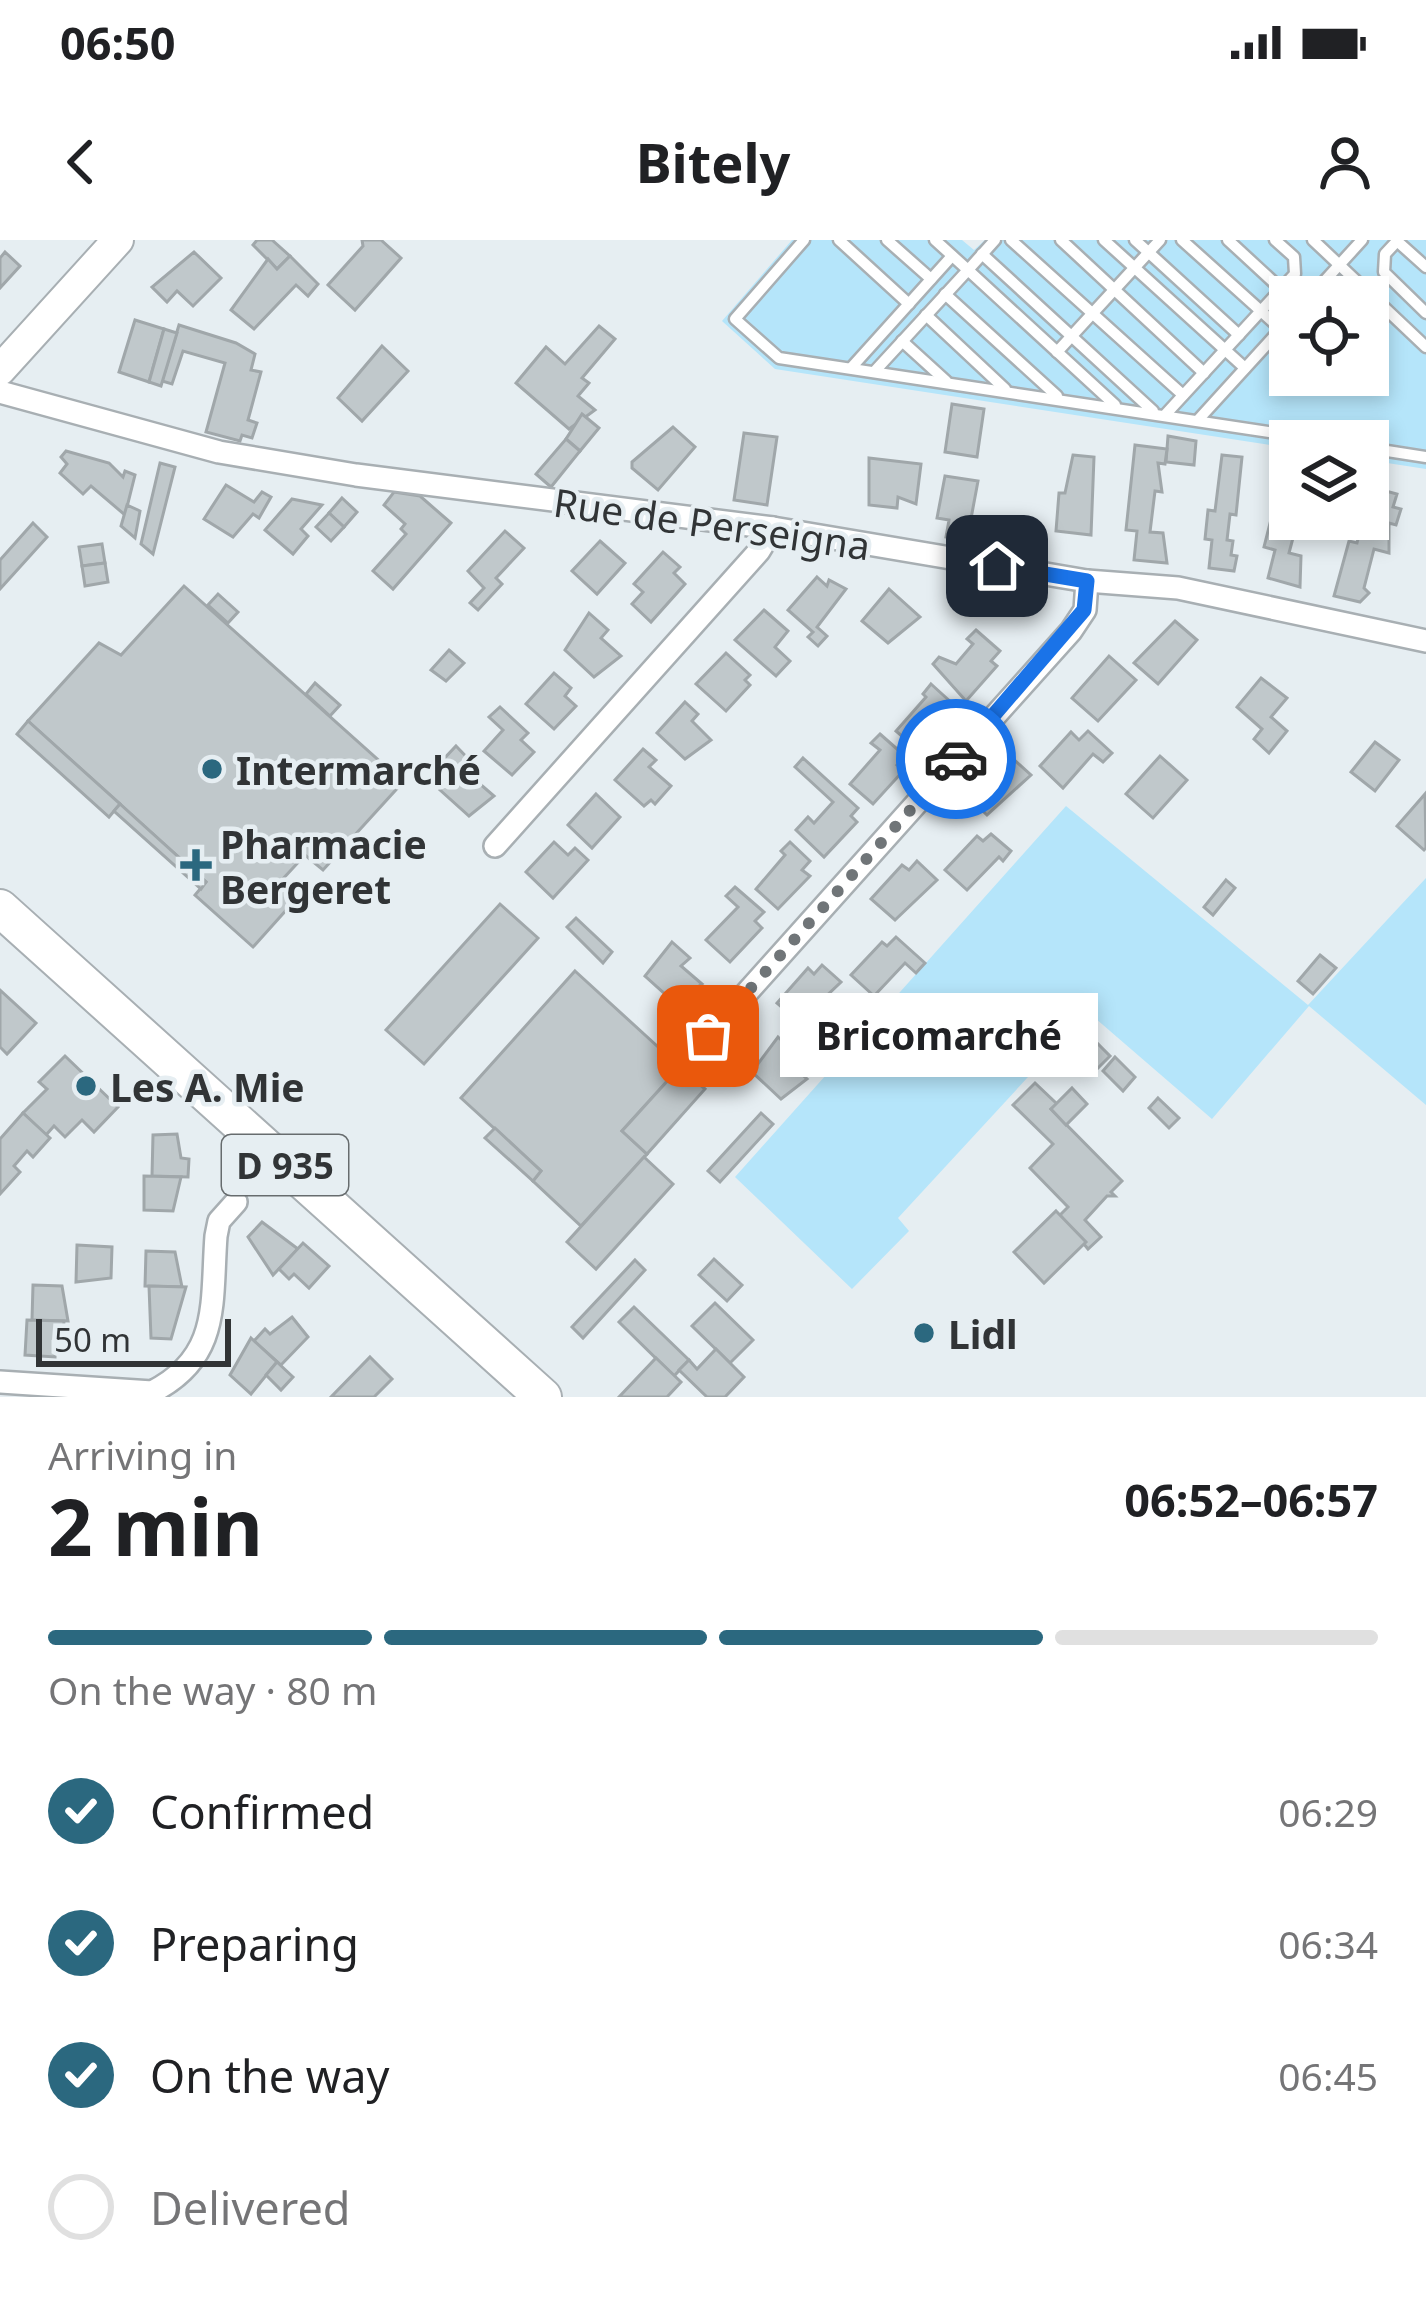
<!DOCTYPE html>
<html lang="en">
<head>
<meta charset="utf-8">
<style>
  :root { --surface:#fff; --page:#f6f6f6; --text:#202124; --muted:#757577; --line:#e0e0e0; --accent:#2b687f }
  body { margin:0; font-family:"Noto Sans",sans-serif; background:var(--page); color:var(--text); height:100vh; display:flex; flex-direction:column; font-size:45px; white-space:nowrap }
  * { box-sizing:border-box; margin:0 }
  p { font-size:39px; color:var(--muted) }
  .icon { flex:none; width:66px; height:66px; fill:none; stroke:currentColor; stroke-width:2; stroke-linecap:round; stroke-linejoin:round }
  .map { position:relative; height:1157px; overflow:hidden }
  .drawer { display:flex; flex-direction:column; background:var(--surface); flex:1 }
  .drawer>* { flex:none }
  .buttons { position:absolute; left:1269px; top:36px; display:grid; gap:24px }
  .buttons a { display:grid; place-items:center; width:120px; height:120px; border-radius:0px; background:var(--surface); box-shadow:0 6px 18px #0003; font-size:60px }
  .scale { position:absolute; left:36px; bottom:30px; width:195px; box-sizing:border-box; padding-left:12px; border:6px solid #313436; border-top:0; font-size:33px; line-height:42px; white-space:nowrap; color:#313436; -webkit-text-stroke:9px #e6eef2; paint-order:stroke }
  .pin { position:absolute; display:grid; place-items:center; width:102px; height:102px; color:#fff; margin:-51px; border-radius:24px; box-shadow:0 6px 18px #0006 }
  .courier { position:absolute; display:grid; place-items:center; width:120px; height:120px; margin:-60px; border:9px solid #1a73e8; border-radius:50%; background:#fff; color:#222; box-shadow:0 3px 15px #0007 }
  .bubble { position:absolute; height:84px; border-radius:0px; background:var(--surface); box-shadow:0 6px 18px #0003; font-size:39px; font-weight:700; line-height:84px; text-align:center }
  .headline em { font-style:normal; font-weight:700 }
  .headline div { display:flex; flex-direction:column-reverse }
  .headline { display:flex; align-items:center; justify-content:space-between; height:204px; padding:0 48px }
  h1 { font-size:78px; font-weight:700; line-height:90px }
  .bar { display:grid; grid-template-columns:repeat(4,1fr); gap:18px 12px; align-content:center; height:144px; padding:0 48px }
  .bar i { height:15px; border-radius:9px; background:var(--line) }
  .bar .active { background:var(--accent) }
  .bar p { grid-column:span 4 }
  ol { padding:0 48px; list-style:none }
  li { display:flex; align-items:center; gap:36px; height:132px }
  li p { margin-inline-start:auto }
  li .icon { padding:12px; border-radius:50%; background:var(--accent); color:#fff; stroke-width:4 }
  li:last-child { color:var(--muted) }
  li i { width:66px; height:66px; border:6px solid var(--line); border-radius:50% }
  .status { display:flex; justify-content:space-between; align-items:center; height:84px; padding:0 60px; background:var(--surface); direction:ltr }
  .status svg { height:33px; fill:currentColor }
  header { display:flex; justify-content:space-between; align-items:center; height:156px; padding:0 48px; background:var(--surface); font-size:54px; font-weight:700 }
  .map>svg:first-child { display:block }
  .green { fill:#b5e5fa; fill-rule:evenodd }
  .building { fill:#c0c8cb; stroke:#a0a7aa; stroke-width:3 }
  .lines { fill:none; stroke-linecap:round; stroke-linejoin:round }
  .service-casing { stroke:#a8afb3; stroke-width:15 }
  .minor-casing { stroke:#a8afb3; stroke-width:26 }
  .secondary-casing { stroke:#a8afb3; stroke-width:34 }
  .primary-casing { stroke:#a8afb3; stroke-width:40 }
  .service { stroke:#fff; stroke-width:10 }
  .minor { stroke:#fff; stroke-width:21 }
  .secondary { stroke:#fff; stroke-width:30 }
  .primary { stroke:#fff; stroke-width:36 }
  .done { stroke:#707578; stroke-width:12; stroke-dasharray:0 21.6 }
  .route { stroke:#1a73e8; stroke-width:15 }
  .poi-dot { fill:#2b687f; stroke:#e6eef2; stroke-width:4.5 }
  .labels { text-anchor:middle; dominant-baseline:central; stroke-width:9; stroke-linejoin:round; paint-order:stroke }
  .shield { fill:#e6eef2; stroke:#676c6e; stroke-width:3 }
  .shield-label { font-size:36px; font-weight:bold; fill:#313436 }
  .street-label { font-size:39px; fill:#313436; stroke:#e6eef2 }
  .poi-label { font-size:39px; font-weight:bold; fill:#313436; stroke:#e6eef2; text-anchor:start }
</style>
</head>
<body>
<div class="status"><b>06:50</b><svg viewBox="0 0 49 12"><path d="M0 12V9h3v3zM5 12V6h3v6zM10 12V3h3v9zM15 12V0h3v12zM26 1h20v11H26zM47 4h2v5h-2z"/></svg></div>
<header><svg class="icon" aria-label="back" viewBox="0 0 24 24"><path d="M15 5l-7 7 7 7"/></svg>Bitely<svg class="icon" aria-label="person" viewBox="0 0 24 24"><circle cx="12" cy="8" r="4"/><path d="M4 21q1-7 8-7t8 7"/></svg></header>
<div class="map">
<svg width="1426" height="1157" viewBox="0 0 1426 1157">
  <rect width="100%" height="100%" fill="#e6eef2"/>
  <g class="green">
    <path d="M792,0H962L974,10L985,0H1426V229L1368,220V201H1290V208L775,129L722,81ZM1290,57H1368V135H1290Z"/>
    <path d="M1066,566L1308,765L1426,638V865L1309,766L1212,879L1088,772L898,978L909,991L852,1049L735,937Z"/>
  </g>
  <g class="building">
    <path d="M257,0H272L290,16L277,29L253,5Z"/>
    <path d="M381,0L401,18L355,70L328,45L363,6L362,0Z"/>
    <path d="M5,12L20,26L0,48V18Z"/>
    <path d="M194,12L221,38L193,66L177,51L167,62L152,47Z"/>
    <path d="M290,16L318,44L308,56L296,45L254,89L231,70L268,19L277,29Z"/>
    <path d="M135,80L164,89L149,142L119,132Z"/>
    <path d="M179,85L236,103L255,114L251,130L261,132L248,180L257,183L252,198L242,195L240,201L206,192L225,123L183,111L172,144L162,141Z"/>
    <path d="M599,86L615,99L582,138L589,143L578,156L595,170L569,189L516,143L546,107L565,124Z"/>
    <path d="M164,89L177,93L161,146L149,142Z"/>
    <path d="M382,106L408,131L362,181L338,158Z"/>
    <path d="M952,164L984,169L977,217L945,212Z"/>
    <path d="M582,174L599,188L580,211L566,199Z"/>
    <path d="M673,187L695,207L658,250L632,228V222Z"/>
    <path d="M744,193L777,197L767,265L734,260Z"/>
    <path d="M1168,196L1196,201L1194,225L1166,222Z"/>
    <path d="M566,199L580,211L551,247L536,234Z"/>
    <path d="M1135,205L1167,209L1165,224L1158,223L1162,252L1155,251L1150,292L1163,293L1167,323L1134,320L1137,291L1126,290Z"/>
    <path d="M66,211L109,223L123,237L125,231L135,235L125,275L91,246L83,254L60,233L67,224L61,217Z"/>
    <path d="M1073,215L1094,217L1091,295L1056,291L1059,253H1065Z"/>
    <path d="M1222,215L1242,217L1236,275L1230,274L1227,300L1233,301L1231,315L1237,316L1234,331L1209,328L1212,300L1205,299L1208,270L1215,271Z"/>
    <path d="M869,218L921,224L916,264L898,257L897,268L869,265Z"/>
    <path d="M160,223L175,227L153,314L141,304Z"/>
    <path d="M1285,224L1290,225V279H1298L1289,313L1301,316L1300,347L1268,338L1275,310L1264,307Z"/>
    <path d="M945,236L978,241L967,300L946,297L949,280L937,278Z"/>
    <path d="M226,245L254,262L262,252L271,257L259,278L253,274L233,297L204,279Z"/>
    <path d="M1371,247L1397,254L1393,267L1401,269L1396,285L1389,283V313L1374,309L1364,348L1369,353L1360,362L1334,356L1349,301L1357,303L1363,279H1368Z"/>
    <path d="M394,252L420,256L451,283L393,349L373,331L406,294L401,289L405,284L384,265Z"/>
    <path d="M342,258L357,272L344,287L329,273Z"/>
    <path d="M292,259L322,265L301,289L308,296L293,314L265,290Z"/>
    <path d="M127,265L140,271L135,298L121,286Z"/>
    <path d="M329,273L344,287L331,301L316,287Z"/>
    <path d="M33,283L47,297L0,349V320Z"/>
    <path d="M505,291L524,308L496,338L502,344L478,370L470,363L484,348L468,331Z"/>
    <path d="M600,301L625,323L597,354L572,331Z"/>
    <path d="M102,304L105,323L82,326L79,307Z"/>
    <path d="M663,312L680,327L674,333L685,344L651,382L632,364L643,352L634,344Z"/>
    <path d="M105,323L108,342L85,346L82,326Z"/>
    <path d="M817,337L827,346L829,340L846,349L817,387L827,396L818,406L808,397L813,392L788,370Z"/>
    <path d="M184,346L403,542L323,630L305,615L280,642L297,658L253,707L195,655L206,642L28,481L99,403L121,415Z"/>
    <path d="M889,349L920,377L888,403L862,381Z"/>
    <path d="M218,354L238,372L228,383L208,365Z"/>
    <path d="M764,370L788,391L775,407L790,421L776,436L735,400Z"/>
    <path d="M589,373L608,390L601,398L621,416L594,437L565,410Z"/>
    <path d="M1175,381L1197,400L1158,444L1134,423Z"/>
    <path d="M976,390L1000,411L991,421L997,426L966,461L933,424L939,417L956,424L973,404L967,399Z"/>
    <path d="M449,410L464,423L446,441L431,430Z"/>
    <path d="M726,413L750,435L745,440L750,445L726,471L696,444Z"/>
    <path d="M1109,416L1136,440L1098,481L1072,458Z"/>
    <path d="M554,433L571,448L565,456L576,466L554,489L526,464Z"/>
    <path d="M1261,438L1287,458L1271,477L1287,491L1269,513L1254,499L1262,489L1237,467Z"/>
    <path d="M315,443L340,465L330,476L306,454Z"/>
    <path d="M931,444L953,464L944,473L950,479L920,512L896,491L926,457L923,454Z"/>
    <path d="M685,462L698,474L692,481L711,500L685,519L657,493Z"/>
    <path d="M500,467L528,493L521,500L534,512L512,535L484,511L503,490L489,477Z"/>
    <path d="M28,481L120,564L109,577L17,494Z"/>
    <path d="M1088,491L1112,513L1103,522L1093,514L1063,548L1040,526L1071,492L1079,500Z"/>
    <path d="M880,494L905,516L897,525L904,530L873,564L850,544L880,510L871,503Z"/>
    <path d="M1375,502L1399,520L1375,551L1351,532Z"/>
    <path d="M456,506L480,531L473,538L494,556L469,576L440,550L451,538L438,525Z"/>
    <path d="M643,509L656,520L649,527L671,546L655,564L651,560L644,566L615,540Z"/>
    <path d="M1010,516L1031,535L987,575L965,554L997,520L1002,525Z"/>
    <path d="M1160,516L1187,540L1153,578L1126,554Z"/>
    <path d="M803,518L858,568L851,576L857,582L824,617L796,590L808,577L814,583L833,562L795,527Z"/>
    <path d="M596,554L620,577L592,608L568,585Z"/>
    <path d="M1425,554L1426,608L1424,610L1397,586Z"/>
    <path d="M120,564L206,642L201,649L114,571Z"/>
    <path d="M991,594L1011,611L1003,621L999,617L967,650L945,630L977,596L983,601Z"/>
    <path d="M554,602L568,615L575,608L588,620L553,658L526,632Z"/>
    <path d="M790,602L810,621L802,630L810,636L778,669L756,649L785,615L781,611Z"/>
    <path d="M917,621L937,640L895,680L871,659L902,625L909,630Z"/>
    <path d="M1226,640L1235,648L1213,675L1204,667Z"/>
    <path d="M735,647L764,672L755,681L762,688L730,722L706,700L738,667L726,656Z"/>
    <path d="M500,664L538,698L424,824L386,790Z"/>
    <path d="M576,678L612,712L603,723L567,687Z"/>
    <path d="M896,697L925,723L916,733L905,723L874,756L851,735L882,702L887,706Z"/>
    <path d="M672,702L690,718L681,726L702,744L675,763L645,736Z"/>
    <path d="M1320,715L1336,728L1313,754L1298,741Z"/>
    <path d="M822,725L841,742L799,782L777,763L808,728L814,734Z"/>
    <path d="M575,731L680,827L622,891L647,914L581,986L533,941L541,931L461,858Z"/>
    <path d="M0,750L36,783L7,814L0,807Z"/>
    <path d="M778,797L795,813L787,821L807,839L781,859L752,832Z"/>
    <path d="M1071,799L1080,807L1097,803L1110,816L1098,828L1083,815L1077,821L1063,807Z"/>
    <path d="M65,816L118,867L94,892L82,880L65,897L54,886L46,895L23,873L47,849L39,842Z"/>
    <path d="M1115,817L1135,837L1123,851L1103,831Z"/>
    <path d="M680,827L705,849L647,914L622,891Z"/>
    <path d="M1035,843L1057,864L1051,869L1122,941L1111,952L1115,956H1107L1085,980L1101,997L1088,1009L1060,975L1068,967L1030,928L1053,904L1013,865Z"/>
    <path d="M1072,848L1087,864L1066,885L1051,869Z"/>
    <path d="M1158,858L1179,878L1169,888L1149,868Z"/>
    <path d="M23,873L50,898L33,917L27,911L14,926L20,932L0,954V899Z"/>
    <path d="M761,873L773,884L720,942L708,931Z"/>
    <path d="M495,888L541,931L533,941L485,898Z"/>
    <path d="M177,894L181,918L189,919L188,937L152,936L153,895Z"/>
    <path d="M644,917L673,944L596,1029L567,1002Z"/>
    <path d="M144,936L181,937L173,971L144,970Z"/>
    <path d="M1056,971L1086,1002L1044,1043L1014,1012Z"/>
    <path d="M262,982L298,1009L273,1035L248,997Z"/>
    <path d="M303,1003L329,1026L309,1048L294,1034L289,1039L279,1029Z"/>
    <path d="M77,1005L112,1007L111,1038L76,1042Z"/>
    <path d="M146,1011L175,1012L182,1047L145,1046Z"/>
    <path d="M714,1019L742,1045L727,1061L699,1035Z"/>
    <path d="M635,1020L645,1030L583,1098L572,1087Z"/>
    <path d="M33,1045L62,1046L68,1081L32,1080Z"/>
    <path d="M149,1046L186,1047L171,1099L151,1098Z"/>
    <path d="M715,1063L753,1100L730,1123L692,1086Z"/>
    <path d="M634,1067L689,1120L674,1136L619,1082Z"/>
    <path d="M292,1077L308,1097L281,1125L254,1101L265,1089L270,1094Z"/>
    <path d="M27,1080L64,1081L63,1098H55V1117L25,1115Z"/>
    <path d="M251,1098L277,1122L251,1154L230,1135Z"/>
    <path d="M716,1109L744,1137L725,1157H707L679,1130L689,1120L697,1129Z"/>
    <path d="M370,1117L392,1139L374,1157H331Z"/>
    <path d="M656,1118L681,1142L667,1157H619Z"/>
    <path d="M277,1122L293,1137L281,1150L266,1135Z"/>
  </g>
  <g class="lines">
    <defs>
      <g id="service">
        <path d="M804,0L735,79L779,118L1328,201"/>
        <path d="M839,0L909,64"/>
        <path d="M887,0L931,39"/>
        <path d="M935,0L968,30L995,0"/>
        <path d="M1011,0L1183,155"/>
        <path d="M1061,0L1204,133"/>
        <path d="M1104,0L1245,128"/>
        <path d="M1135,0L1239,95"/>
        <path d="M1182,0L1281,89"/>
        <path d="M1228,0L1281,49"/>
        <path d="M1313,0L1426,107"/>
        <path d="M1398,0L1385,14L1384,32L1426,73"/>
        <path d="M1397,1L1426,27"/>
        <path d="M982,14L1153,171"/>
        <path d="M945,54L1057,156"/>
        <path d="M1310,57L1362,0"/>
        <path d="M926,75L1005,149"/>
        <path d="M902,101L946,141"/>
        <path d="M1057,112L1160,0"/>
        <path d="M851,128L952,16"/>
        <path d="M874,132L968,30L1115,165"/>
        <path d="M1165,175L1295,34L1294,17L1275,0"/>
        <path d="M1198,180L1290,79"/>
        <path d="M1368,208L1426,217"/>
      </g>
      <g id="minor">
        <path d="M0,152L219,212L356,235L773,288L1087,341L1178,348L1426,401"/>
        <path d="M495,606L759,311L773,288"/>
        <path d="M708,796L1071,391L1085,370L1087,341"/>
        <path d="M0,1142L152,1152C221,1117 211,1063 216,996L219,981L236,962"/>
      </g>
      <path id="secondary" d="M0,130L118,0"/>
      <path id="primary" d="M0,668L543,1157"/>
    </defs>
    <use href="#service" class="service-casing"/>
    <use href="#minor" class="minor-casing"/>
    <use href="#secondary" class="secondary-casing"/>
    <use href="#primary" class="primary-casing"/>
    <use href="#service" class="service"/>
    <use href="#minor" class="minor"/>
    <use href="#secondary" class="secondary"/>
    <use href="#primary" class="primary"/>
  </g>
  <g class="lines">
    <path class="done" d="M708,796L956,519"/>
    <path class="route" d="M956,519L1084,370L1087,341L997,326"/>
  </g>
  <g class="poi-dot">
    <circle cx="212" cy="529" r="12"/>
    <path d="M190 607h12v12h12v12h-12v12h-12v-12h-12v-12h12z"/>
    <circle cx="86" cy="846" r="12"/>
    <circle cx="924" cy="1093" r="12"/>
  </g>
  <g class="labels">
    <rect class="shield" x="222" y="895" width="126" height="60" rx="9"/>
    <g class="shield-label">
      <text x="285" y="925">D 935</text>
    </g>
    <g class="street-label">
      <text transform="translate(712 283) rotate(8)">Rue de Perseigna</text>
    </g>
    <g class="poi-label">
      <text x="236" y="529">Intermarché</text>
      <text x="220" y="603">Pharmacie<tspan x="220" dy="45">Bergeret</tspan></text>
      <text x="110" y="846">Les A. Mie</text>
      <text x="948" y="1093">Lidl</text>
    </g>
  </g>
</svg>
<div class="buttons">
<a><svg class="icon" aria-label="locate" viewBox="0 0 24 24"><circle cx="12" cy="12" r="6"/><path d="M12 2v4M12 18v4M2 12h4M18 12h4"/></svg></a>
<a><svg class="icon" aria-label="layers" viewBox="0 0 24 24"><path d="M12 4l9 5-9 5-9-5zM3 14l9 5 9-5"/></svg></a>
</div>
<div class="scale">50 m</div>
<div class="pin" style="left:708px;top:796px;background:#ea580c"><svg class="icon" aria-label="bag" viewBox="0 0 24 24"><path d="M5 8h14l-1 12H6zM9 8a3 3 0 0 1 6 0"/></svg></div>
<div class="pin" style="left:997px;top:326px;background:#1f2937"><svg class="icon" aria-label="home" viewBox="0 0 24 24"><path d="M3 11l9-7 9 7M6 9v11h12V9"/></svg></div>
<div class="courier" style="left:956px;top:519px"><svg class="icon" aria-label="car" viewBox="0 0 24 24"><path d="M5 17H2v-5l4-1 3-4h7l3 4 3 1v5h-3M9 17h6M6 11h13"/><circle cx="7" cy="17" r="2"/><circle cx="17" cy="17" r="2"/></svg></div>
<div class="bubble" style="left:780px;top:753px;width:318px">Bricomarché</div>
</div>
<section class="drawer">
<div class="headline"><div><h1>2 min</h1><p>Arriving in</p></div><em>06:52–06:57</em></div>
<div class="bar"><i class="active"></i><i class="active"></i><i class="active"></i><i></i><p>On the way · 80 m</p></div>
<ol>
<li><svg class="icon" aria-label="check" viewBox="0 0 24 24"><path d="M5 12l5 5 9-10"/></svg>Confirmed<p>06:29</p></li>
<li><svg class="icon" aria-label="check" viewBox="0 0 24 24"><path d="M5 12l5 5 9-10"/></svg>Preparing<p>06:34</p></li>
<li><svg class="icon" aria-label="check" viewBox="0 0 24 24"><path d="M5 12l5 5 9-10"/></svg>On the way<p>06:45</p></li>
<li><i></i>Delivered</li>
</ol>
</section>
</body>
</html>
